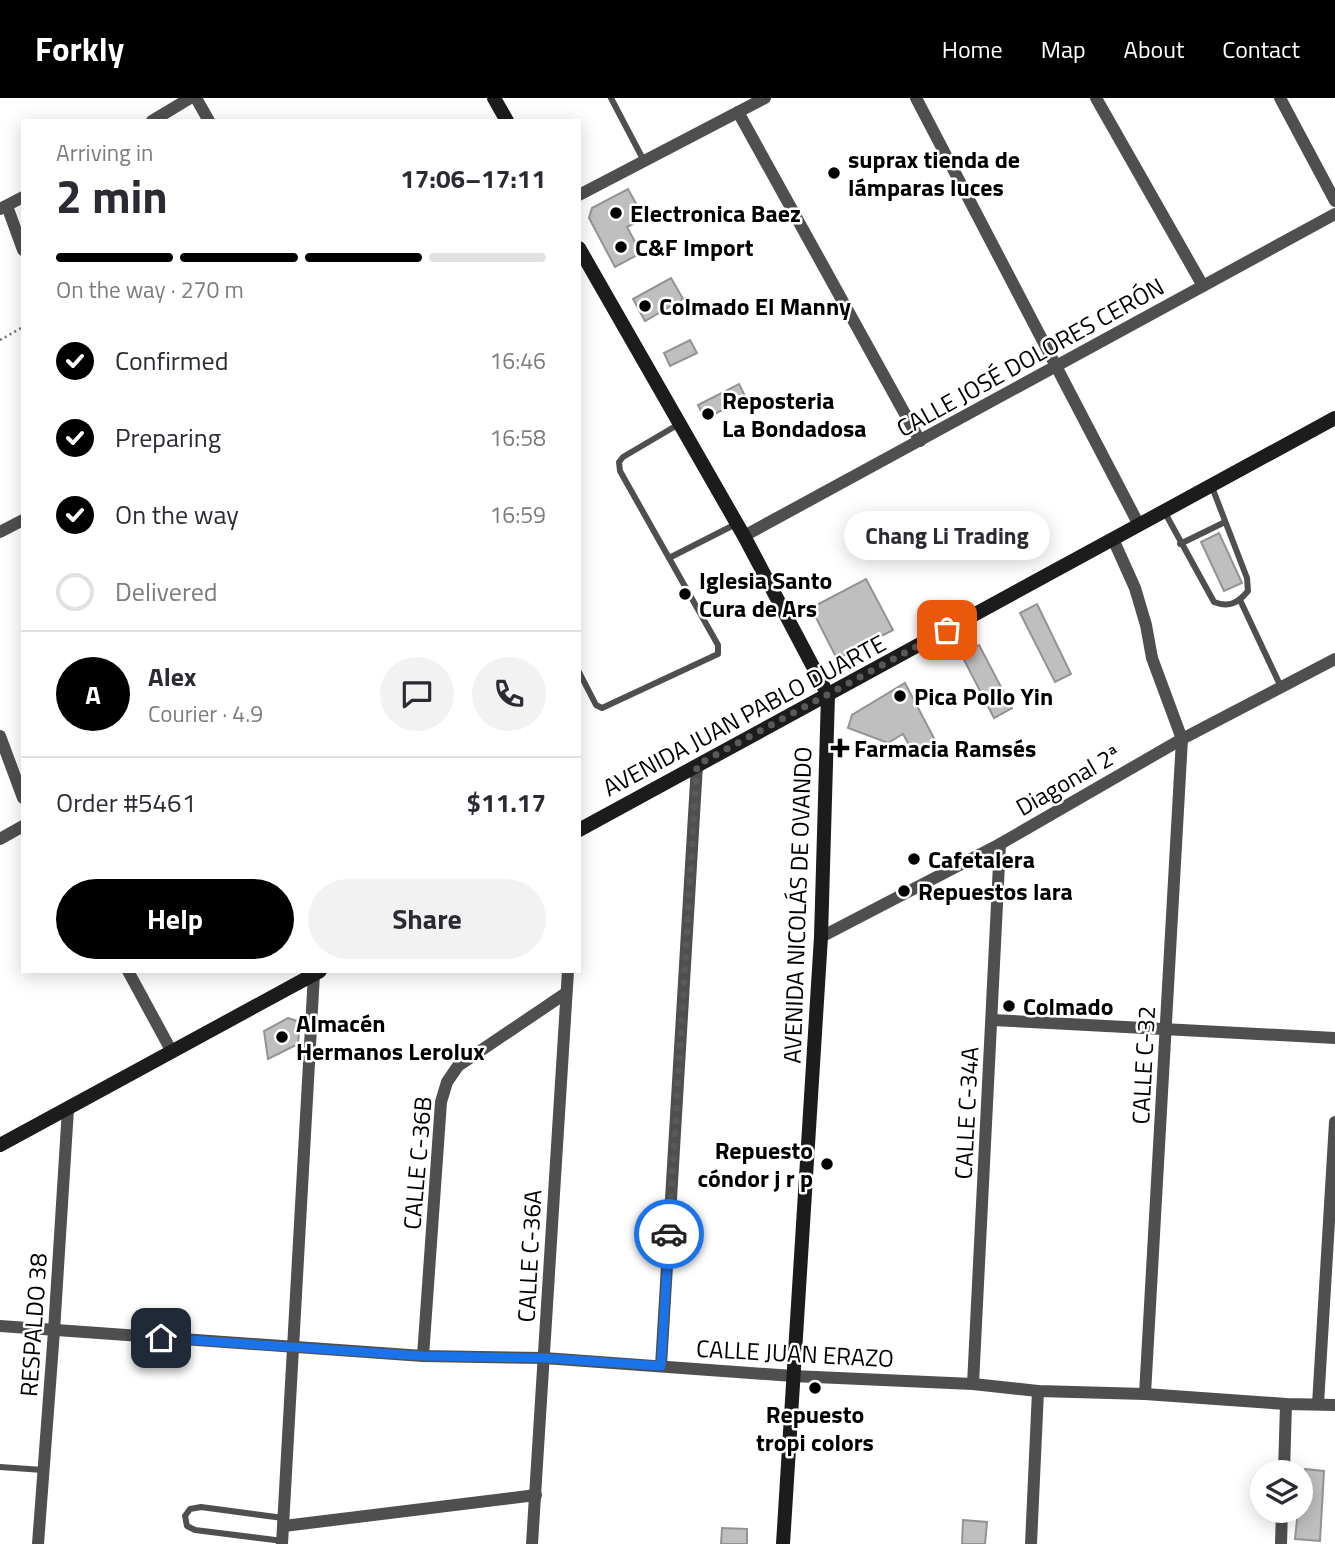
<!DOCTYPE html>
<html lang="en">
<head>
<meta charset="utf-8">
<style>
  :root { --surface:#fff; --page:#f2f2f3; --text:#2b2b33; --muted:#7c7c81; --line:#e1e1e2; --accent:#000 }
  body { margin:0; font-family:"Titillium Web",sans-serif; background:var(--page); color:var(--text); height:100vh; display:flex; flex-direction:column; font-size:26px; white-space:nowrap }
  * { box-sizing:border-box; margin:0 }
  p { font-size:23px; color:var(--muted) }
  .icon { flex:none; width:38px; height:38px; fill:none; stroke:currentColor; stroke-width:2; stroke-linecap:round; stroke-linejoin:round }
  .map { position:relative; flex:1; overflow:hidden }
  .sheet { position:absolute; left:21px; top:21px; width:560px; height:854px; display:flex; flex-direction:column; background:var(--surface); border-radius:0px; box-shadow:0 4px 18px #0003 }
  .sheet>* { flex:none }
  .tools { position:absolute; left:1250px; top:1362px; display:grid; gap:14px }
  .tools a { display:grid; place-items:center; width:63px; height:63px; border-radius:50%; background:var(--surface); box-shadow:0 4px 18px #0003; font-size:35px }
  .pin { position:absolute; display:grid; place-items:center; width:60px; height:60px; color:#fff; margin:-30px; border-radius:14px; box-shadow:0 4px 10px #0006 }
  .courier { position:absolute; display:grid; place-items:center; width:70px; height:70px; margin:-35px; border:5px solid #1a73e8; border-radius:50%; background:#fff; color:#222; box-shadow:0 2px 9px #0007 }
  .bubble { position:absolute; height:49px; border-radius:24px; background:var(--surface); box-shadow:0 4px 18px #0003; font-size:23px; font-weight:700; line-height:49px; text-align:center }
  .overview em { font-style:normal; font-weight:700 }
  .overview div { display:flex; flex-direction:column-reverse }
  .overview { display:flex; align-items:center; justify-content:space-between; height:119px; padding:0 35px }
  h1 { font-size:46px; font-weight:700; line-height:52px }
  .bar { display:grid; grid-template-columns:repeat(4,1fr); gap:10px 7px; align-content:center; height:84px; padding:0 35px }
  .bar i { height:9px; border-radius:5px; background:var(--line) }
  .bar .current { background:var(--accent) }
  .bar p { grid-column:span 4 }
  .line { display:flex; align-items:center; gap:18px; padding:0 35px; border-top:2px solid var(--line) }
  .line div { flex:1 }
  .round { display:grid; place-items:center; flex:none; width:74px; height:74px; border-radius:37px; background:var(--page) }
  ol { padding:0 35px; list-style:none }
  li { display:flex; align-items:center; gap:21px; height:77px }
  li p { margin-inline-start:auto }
  li .icon { padding:7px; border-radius:50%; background:var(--accent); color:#fff; stroke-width:4 }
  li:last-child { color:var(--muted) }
  li i { width:38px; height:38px; border:4px solid var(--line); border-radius:50% }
  .action { display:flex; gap:14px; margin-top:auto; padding:14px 35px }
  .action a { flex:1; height:80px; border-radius:42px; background:var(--accent); color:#fff; font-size:28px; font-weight:700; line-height:80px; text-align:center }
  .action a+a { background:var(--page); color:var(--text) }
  header { display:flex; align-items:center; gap:42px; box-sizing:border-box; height:98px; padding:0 35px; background:var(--accent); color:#fff }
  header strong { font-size:33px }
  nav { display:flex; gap:38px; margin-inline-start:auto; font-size:24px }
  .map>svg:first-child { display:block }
  .building { fill:#bfbfbf; stroke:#939393; stroke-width:2 }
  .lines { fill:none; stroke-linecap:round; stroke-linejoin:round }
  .path { stroke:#717171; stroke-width:2.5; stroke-dasharray:2 3.5; stroke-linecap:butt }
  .service { stroke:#4f4f4f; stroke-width:6 }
  .minor { stroke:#4f4f4f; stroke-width:12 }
  .secondary { stroke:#1c1c1c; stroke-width:14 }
  .done { stroke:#595959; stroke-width:7; stroke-dasharray:0 12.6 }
  .route { stroke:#1a73e8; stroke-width:9 }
  .poi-dot { fill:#000; stroke:#fff; stroke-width:2.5 }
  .labels { text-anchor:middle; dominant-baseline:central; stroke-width:5; stroke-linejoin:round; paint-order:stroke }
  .poi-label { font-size:24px; font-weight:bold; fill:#000; stroke:#fff; text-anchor:start }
  .street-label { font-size:24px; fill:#000; stroke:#fff }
</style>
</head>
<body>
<header>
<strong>Forkly</strong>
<nav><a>Home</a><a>Map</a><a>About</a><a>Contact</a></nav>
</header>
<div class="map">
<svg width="1335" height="1446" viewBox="0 0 1335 1446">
  <rect width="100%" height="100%" fill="#fff"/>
  <g class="building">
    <path d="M628,91L644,120L627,129L641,155L615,169L589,120L592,110Z"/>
    <path d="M671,180L683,201L645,223L633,201Z"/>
    <path d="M690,242L697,255L670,268L664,255Z"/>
    <path d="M739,286L746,300L705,321L698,307Z"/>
    <path d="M1219,435L1242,485L1224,493L1201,444Z"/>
    <path d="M866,481L893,532L837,561L811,510Z"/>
    <path d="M1037,506L1071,576L1055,584L1020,515Z"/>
    <path d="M979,547L1012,610L994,620L961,556Z"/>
    <path d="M905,585L936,644L914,656L903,636L888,645L848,630L852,617Z"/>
    <path d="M288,920L300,924L298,946L268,961L264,933Z"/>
    <path d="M1305,1371L1324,1373L1320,1443L1295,1441L1298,1412H1300V1407H1303Z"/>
    <path d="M963,1422L987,1424L985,1446H962Z"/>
    <path d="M722,1430L747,1431V1446H721Z"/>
  </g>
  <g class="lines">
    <path class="path" d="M0,242L23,229"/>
    <g class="service">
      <path d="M611,0L644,63"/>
      <path d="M1164,413L1214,504C1229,510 1238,505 1248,493L1247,480L1212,389"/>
      <path d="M1180,446L1225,424"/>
      <path d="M669,460L736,426"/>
      <path d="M1240,502L1281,589"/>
      <path d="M579,574L596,607L602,610L718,556V547L620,373L619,364L623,359L679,326"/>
      <path d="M0,1369L43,1372"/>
      <path d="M283,1443L195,1432L187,1428L185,1418L190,1411L201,1409L283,1420"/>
    </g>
    <g class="minor">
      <path d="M196,0L209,23"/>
      <path d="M916,0L1139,427"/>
      <path d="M1096,0L1203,188"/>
      <path d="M1280,0L1335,103"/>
      <path d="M738,14L920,343"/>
      <path d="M152,23L190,0"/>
      <path d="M579,97L765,0"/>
      <path d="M7,108L23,152"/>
      <path d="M0,111L23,99"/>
      <path d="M0,434L23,422"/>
      <path d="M744,438L1335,116"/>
      <path d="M1113,441L1135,490L1146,527L1152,560L1182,641L1145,1296"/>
      <path d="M0,638L23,700"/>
      <path d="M0,741L23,728"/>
      <path d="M821,839L1000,746L1182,641L1335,561"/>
      <path d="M128,873L172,954"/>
      <path d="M992,922L1335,940"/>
      <path d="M0,1228L423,1258L544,1260L793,1278L973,1286L1038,1293L1145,1296L1286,1306L1335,1307"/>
      <path d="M423,1258L441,1004L447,984L458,968L566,895"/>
      <path d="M661,1268L697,667"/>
      <path d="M973,1286L1000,746"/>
      <path d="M1318,1306L1335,1024"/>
      <path d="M1284,1374L1286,1306"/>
      <path d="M284,1428L536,1397"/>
      <path d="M38,1446L54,1233L68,1011"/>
      <path d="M282,1446L314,876"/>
      <path d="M532,1446L568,873"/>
      <path d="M1031,1446L1038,1293"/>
      <path d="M1281,1446L1282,1412"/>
    </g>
    <g class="secondary">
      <path d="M494,0L507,23"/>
      <path d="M579,150L744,438L828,597L821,839L783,1446"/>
      <path d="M579,732L1335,320"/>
      <path d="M0,1047L320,873"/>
    </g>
  </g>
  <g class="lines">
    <path class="done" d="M669,1136L697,667L947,532"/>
    <path class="route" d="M161,1240L423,1258L544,1260L661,1268L669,1136"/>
  </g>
  <g class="poi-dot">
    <circle cx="834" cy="75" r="7"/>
    <circle cx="616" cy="115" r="7"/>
    <circle cx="621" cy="149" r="7"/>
    <circle cx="645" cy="208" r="7"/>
    <circle cx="708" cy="316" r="7"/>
    <circle cx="685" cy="496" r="7"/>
    <circle cx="900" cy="598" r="7"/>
    <path d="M836.5 639.5h7v7h7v7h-7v7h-7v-7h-7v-7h7z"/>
    <circle cx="914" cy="761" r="7"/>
    <circle cx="904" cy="793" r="7"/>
    <circle cx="1009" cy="908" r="7"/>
    <circle cx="282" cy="939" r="7"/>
    <circle cx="827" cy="1066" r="7"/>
    <circle cx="815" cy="1290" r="7"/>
  </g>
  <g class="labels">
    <g class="poi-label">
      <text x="848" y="61">suprax tienda de<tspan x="848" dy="28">lámparas luces</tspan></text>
      <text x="630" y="115">Electronica Baez</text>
      <text x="635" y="149">C&amp;F Import</text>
      <text x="659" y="208">Colmado El Manny</text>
      <text x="722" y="302">Reposteria<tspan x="722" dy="28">La Bondadosa</tspan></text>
      <text x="699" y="482">Iglesia Santo<tspan x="699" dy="28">Cura de Ars</tspan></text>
      <text x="914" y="598">Pica Pollo Yin</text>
      <text x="854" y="650">Farmacia Ramsés</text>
      <text x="928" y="761">Cafetalera</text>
      <text x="918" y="793">Repuestos lara</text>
      <text x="1023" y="908">Colmado</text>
      <text x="296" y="925">Almacén<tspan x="296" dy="28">Hermanos Lerolux</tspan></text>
      <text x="813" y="1052" text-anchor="end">Repuesto<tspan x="813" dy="28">cóndor j r p</tspan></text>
      <text x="815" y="1316" text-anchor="middle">Repuesto<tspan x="815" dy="28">tropi colors</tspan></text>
    </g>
    <g class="street-label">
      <text transform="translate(1030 259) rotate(-29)">CALLE JOSÉ DOLORES CERÓN</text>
      <text transform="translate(744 617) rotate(-28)">AVENIDA JUAN PABLO DUARTE</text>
      <text transform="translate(1068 682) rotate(-30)">Diagonal 2ª</text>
      <text transform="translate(797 807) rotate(-88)">AVENIDA NICOLÁS DE OVANDO</text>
      <text transform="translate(1143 967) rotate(-87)">CALLE C-32</text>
      <text transform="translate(966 1015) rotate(-87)">CALLE C-34A</text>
      <text transform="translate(417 1065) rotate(-85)">CALLE C-36B</text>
      <text transform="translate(529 1158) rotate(-87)">CALLE C-36A</text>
      <text transform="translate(33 1227) rotate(-86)">RESPALDO 38</text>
      <text transform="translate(795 1255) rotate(3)">CALLE JUAN ERAZO</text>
    </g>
  </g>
</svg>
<div class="tools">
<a><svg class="icon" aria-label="layers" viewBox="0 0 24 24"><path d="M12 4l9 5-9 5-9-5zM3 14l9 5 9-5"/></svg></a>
</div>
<div class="pin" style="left:947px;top:532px;background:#ea580c"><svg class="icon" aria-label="bag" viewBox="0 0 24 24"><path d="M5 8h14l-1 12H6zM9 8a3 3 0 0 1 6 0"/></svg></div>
<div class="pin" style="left:161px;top:1240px;background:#1f2937"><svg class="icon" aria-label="home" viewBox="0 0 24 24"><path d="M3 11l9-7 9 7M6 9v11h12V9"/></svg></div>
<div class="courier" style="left:669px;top:1136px"><svg class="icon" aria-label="car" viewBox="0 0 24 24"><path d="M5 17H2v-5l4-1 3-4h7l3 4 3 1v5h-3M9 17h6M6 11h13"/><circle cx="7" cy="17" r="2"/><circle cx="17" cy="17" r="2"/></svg></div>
<div class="bubble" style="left:844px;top:413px;width:206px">Chang Li Trading</div>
<section class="sheet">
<div class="overview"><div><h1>2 min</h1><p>Arriving in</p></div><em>17:06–17:11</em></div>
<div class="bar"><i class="current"></i><i class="current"></i><i class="current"></i><i></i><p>On the way · 270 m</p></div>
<ol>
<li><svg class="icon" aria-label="check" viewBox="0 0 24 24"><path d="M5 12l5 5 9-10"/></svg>Confirmed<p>16:46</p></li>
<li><svg class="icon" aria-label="check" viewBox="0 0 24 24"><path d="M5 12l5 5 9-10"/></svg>Preparing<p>16:58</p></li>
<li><svg class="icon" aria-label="check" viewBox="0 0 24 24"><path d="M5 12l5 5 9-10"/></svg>On the way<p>16:59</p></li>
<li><i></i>Delivered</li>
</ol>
<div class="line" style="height:126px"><b class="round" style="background:var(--accent);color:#fff">A</b><div><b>Alex</b><p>Courier · 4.9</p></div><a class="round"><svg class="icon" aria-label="chat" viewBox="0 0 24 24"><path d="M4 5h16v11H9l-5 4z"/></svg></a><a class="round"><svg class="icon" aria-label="phone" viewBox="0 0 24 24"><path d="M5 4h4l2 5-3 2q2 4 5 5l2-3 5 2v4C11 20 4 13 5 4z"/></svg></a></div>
<div class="line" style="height:91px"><div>Order #5461</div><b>$11.17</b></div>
<div class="action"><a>Help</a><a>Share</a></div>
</section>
</div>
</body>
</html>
